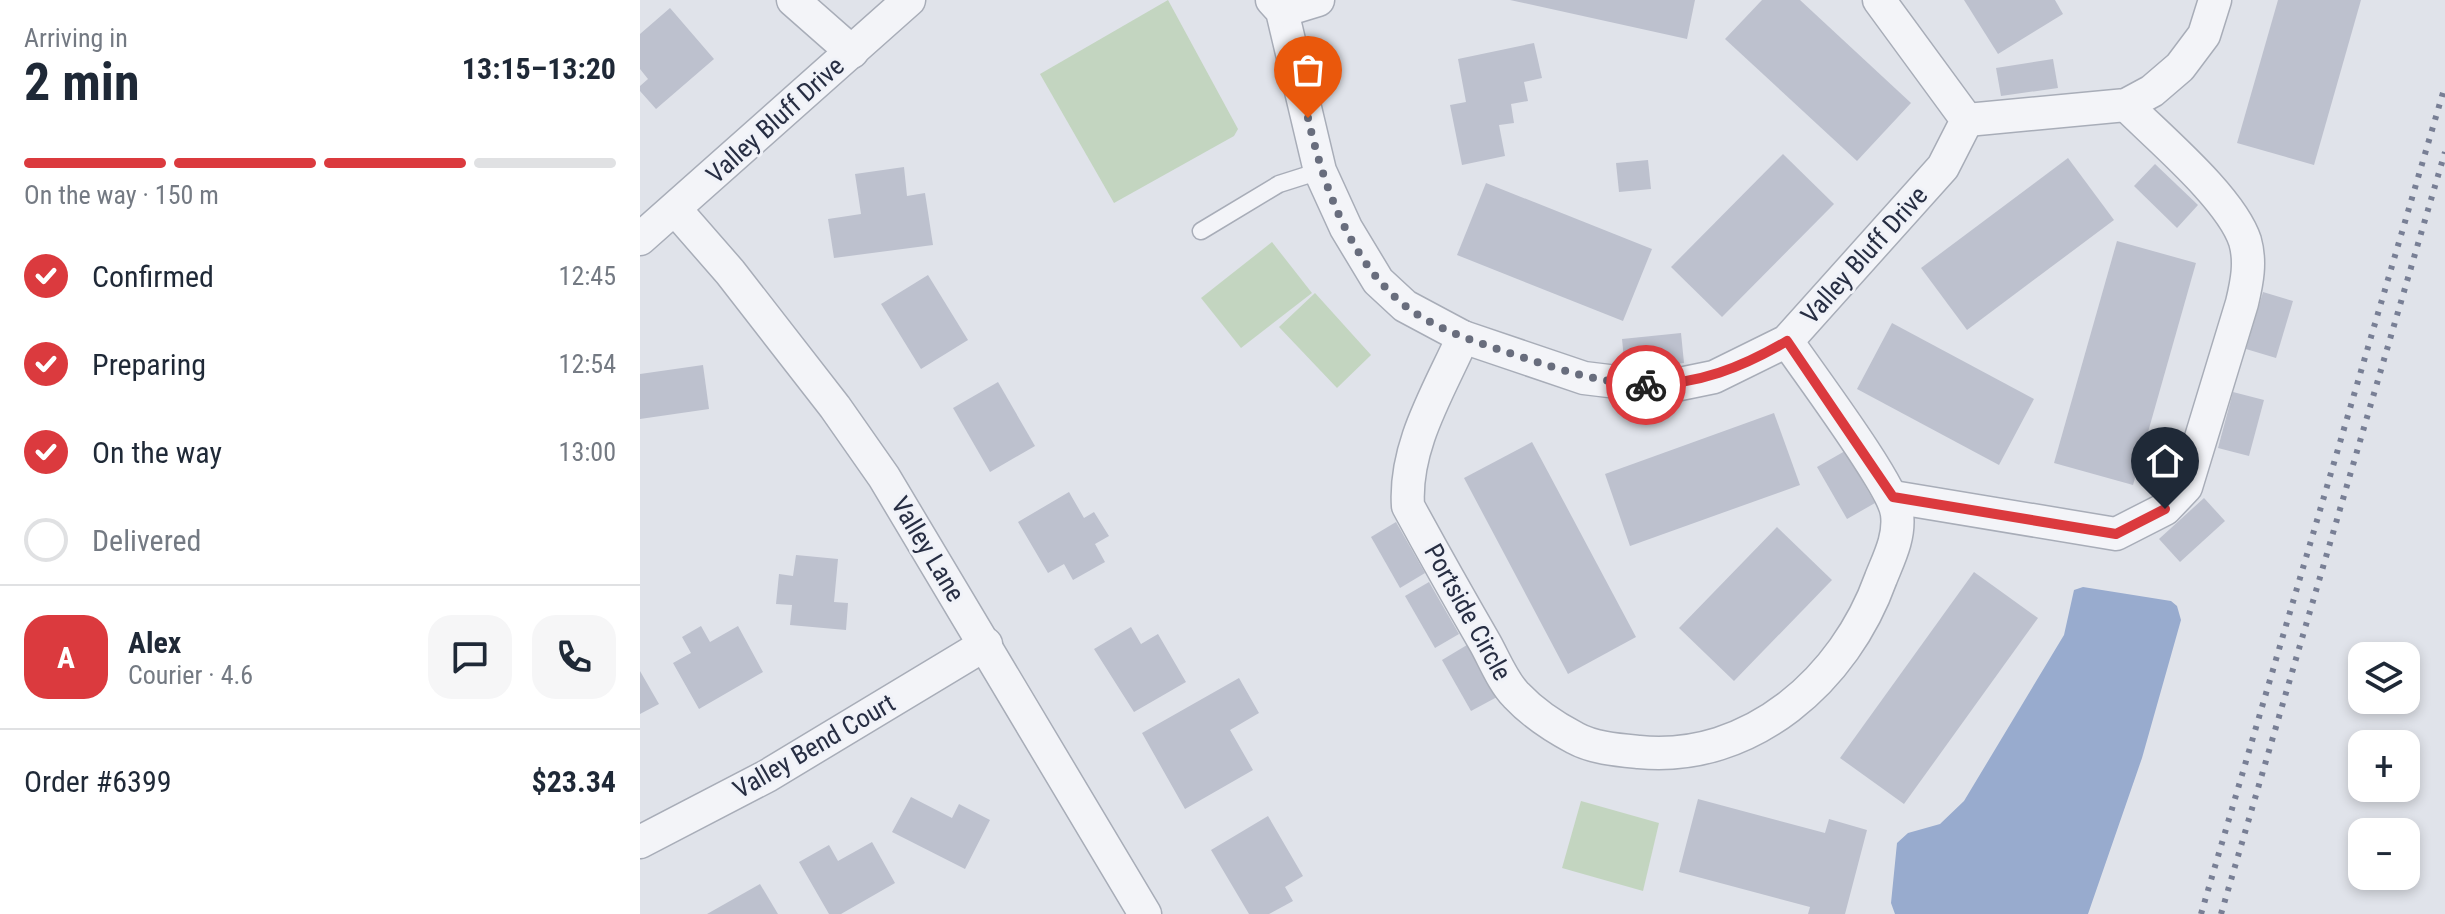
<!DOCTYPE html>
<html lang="en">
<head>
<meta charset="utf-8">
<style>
  :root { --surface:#fff; --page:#f6f6f7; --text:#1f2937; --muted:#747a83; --line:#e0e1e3; --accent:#db3a3e }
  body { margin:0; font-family:"Roboto Condensed",sans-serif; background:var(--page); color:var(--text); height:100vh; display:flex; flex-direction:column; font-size:30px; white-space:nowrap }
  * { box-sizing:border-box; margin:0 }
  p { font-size:26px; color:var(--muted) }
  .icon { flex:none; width:44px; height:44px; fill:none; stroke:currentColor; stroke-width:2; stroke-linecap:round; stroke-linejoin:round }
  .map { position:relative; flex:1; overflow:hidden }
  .details { display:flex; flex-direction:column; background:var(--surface); width:640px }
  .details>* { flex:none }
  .tools { position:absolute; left:1708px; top:642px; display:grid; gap:16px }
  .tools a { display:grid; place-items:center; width:72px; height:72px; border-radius:16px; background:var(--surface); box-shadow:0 4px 12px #0003; font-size:40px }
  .pin { position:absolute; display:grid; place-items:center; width:68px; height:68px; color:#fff; margin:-82px -34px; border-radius:50% 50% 50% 0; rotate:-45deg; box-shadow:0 0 8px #0007 }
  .pin .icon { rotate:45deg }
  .courier { position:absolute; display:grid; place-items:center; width:80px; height:80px; margin:-40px; border:6px solid #db3a3e; border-radius:50%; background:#fff; color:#222; box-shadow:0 2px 10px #0007 }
  .head em { font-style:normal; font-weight:700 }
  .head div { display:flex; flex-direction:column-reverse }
  .head { display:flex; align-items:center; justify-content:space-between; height:136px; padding:0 24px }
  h1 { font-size:52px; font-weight:700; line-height:60px }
  .bar { display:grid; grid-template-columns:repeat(4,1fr); gap:12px 8px; align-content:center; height:96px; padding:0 24px }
  .bar i { height:10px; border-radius:6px; background:var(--line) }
  .bar .current { background:var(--accent) }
  .bar p { grid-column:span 4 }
  .line { display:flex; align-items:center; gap:20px; padding:0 24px; border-top:2px solid var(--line) }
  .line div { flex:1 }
  .round { display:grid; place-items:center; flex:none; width:84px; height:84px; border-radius:24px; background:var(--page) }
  ol { padding:0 24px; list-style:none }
  li { display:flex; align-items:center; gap:24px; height:88px }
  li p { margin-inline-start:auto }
  li .icon { padding:8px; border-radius:50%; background:var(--accent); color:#fff; stroke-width:4 }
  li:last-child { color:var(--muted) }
  li i { width:44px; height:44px; border:4px solid var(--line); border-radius:50% }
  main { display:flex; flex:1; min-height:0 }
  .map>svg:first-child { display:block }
  .green { fill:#c3d5c0 }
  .water { fill:#98abce }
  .building { fill:#bdc1ce }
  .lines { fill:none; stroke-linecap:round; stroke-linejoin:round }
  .service-casing { stroke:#a8adb8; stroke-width:19 }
  .minor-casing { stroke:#a8adb8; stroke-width:35 }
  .service { stroke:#f3f4f8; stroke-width:16 }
  .minor { stroke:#f3f4f8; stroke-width:32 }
  .rail { stroke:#787f95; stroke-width:6; stroke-dasharray:4 8; stroke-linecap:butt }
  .done { stroke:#686d7d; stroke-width:8; stroke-dasharray:0 14.4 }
  .route { stroke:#db3a3e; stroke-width:10 }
  .labels { text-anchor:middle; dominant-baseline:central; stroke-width:6; stroke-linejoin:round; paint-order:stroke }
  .street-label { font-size:26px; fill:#272e43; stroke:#f0f2f8 }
</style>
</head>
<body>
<main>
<section class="details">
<div class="head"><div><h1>2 min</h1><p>Arriving in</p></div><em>13:15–13:20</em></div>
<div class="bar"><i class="current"></i><i class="current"></i><i class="current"></i><i></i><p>On the way · 150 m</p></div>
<ol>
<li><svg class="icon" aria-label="check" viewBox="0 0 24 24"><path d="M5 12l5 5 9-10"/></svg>Confirmed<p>12:45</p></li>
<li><svg class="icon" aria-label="check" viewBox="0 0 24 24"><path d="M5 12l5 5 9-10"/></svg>Preparing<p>12:54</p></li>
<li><svg class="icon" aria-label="check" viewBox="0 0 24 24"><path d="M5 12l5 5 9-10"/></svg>On the way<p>13:00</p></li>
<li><i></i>Delivered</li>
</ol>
<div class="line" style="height:144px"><b class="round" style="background:var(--accent);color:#fff">A</b><div><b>Alex</b><p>Courier · 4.6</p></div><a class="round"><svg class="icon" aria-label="chat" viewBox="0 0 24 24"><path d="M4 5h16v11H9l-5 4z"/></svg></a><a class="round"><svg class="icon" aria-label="phone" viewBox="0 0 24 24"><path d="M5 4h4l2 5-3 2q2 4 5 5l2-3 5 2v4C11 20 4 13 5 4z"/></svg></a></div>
<div class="line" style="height:104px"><div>Order #6399</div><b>$23.34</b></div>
</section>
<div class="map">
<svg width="1805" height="914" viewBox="0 0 1805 914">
  <rect width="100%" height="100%" fill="#e0e3ea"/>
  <g class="green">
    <path d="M528,0L598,129L594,136L474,203L400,74Z"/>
    <path d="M632,242L672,293L601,348L561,298Z"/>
    <path d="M675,293L731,355L697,388L639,327Z"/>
    <path d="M941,801L1019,823L1003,891L922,868Z"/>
  </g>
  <path class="water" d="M1443,587L1531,601L1537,606L1541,620L1502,758L1448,914H1255L1251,903L1257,843L1268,833L1300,824L1324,801L1424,635L1434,590Z"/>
  <g class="building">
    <path d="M870,0H1055L1047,39Z"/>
    <path d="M1122,0H1160L1271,103L1217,161L1085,39Z"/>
    <path d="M1324,0H1415L1423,14L1358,54Z"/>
    <path d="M1638,0H1721L1674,165L1597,143Z"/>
    <path d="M30,8L74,59L16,109L0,91V86L8,79L0,69V34Z"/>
    <path d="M894,43L902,78L884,82L888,101L871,104L874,123L859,125L865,156L822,165L810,105L826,102L818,59Z"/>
    <path d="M1413,59L1418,88L1361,96L1356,68Z"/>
    <path d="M1143,154L1194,204L1082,317L1031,267Z"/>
    <path d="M1428,158L1474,220L1327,330L1281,268Z"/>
    <path d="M1008,160L1011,189L979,192L976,163Z"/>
    <path d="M1515,164L1558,205L1537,228L1494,186Z"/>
    <path d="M264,167L267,196L285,193L293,245L194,258L188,219L221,214L215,174Z"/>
    <path d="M846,183L1012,249L983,321L817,255Z"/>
    <path d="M1477,241L1556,263L1493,485L1414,463Z"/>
    <path d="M288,275L328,340L281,369L241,304Z"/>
    <path d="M1623,292L1653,301L1636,358L1606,349Z"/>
    <path d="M1252,323L1394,399L1359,465L1217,389Z"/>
    <path d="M1041,333L1044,363L985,369L982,339Z"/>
    <path d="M63,365L69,409L0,419V374Z"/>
    <path d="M358,382L395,446L350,472L313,408Z"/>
    <path d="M1593,392L1624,400L1609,456L1578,448Z"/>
    <path d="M1134,413L1160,485L990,546L965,474Z"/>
    <path d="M892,442L996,637L928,674L824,478Z"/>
    <path d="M1205,451L1235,503L1207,519L1177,467Z"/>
    <path d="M429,492L444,518L454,512L469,536L455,544L465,562L433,580L424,564L408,573L378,522Z"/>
    <path d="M1564,498L1585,521L1540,562L1519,539Z"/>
    <path d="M756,522L785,573L760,588L731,537Z"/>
    <path d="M1137,527L1192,580L1094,681L1039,628Z"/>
    <path d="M156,555L198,559L194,602L208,603L206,630L150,625L152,605L136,604L139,574L153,576Z"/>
    <path d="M1334,572L1398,618L1264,804L1200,758Z"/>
    <path d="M789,582L819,634L795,648L765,596Z"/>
    <path d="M61,626L70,642L98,626L123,672L59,709L33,663L51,653L42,637Z"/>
    <path d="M491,627L501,644L518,634L546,682L494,712L454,649Z"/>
    <path d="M827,645L857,697L831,711L802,660Z"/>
    <path d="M0,671L19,704L0,714Z"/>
    <path d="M599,678L619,713L590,730L613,770L545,809L502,733Z"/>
    <path d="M271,797L312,818L319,804L350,820L325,869L252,832Z"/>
    <path d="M1058,799L1185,833L1189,819L1227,830L1205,914H1168L1170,907L1039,872Z"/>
    <path d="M628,816L663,876L645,887L653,901L629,914H609L571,850Z"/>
    <path d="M232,842L255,883L201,914H189L159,862L189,845L198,861Z"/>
    <path d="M120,884L138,914H67Z"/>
  </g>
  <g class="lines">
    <defs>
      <path id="service" d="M561,231L639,184L680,171"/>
      <g id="minor">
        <path d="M153,0L212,52"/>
        <path d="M632,0L642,11L680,171L706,228L738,281L765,306L823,337L944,378L1002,385L1040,384L1074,377L1147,341L1303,167L1327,120L1239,0"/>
        <path d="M642,11L678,0"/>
        <path d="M1327,120L1486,105L1512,91L1540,67L1564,35L1575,0"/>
        <path d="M35,209L90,272L195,407L244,477L505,914"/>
        <path d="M0,239L269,0"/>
        <path d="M823,337C799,391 764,446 768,506C793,552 819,598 845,643C854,659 863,682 876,695C892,712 914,727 935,738C953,748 978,750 999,752C1111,763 1205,679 1241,578C1249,558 1260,537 1257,514C1254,486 1168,372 1147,341"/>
        <path d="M1253,497L1476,534L1525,509L1546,487L1602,303C1607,282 1611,262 1605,241C1591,198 1519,138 1486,105"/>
        <path d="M0,842L127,776L346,644"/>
      </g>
    </defs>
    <use href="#service" class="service-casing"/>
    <use href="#minor" class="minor-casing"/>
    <use href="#service" class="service"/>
    <use href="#minor" class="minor"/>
    <g class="rail">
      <path d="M1561,914L1805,86"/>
      <path d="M1581,914L1805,152"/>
    </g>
  </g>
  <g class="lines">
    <path class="done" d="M668,118C683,184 709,260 764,305C796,330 837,342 875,355C919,369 959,383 1006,385"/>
    <path class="route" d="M1006,385C1059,384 1101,368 1147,341L1253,497L1476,534L1525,509"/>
  </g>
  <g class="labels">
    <g class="street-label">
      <text transform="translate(135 120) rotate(-42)">Valley Bluff Drive</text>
      <text transform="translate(1224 255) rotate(-48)">Valley Bluff Drive</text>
      <text transform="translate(288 549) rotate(59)">Valley Lane</text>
      <text transform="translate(828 612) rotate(61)">Portside Circle</text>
      <text transform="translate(174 746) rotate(-30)">Valley Bend Court</text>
    </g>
  </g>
</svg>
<div class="tools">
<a><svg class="icon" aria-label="layers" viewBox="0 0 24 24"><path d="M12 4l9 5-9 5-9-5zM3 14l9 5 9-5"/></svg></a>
<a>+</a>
<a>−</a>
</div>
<div class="pin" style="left:668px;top:118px;background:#ea580c"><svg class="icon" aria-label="bag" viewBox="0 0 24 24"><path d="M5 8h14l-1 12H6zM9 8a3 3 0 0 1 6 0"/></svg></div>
<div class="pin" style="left:1525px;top:509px;background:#1f2937"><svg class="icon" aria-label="home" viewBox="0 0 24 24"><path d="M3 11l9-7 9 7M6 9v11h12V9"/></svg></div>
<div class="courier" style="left:1006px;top:385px"><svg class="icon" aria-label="bike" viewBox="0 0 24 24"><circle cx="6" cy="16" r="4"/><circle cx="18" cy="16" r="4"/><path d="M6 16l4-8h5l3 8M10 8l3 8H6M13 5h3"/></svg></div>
</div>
</main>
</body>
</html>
